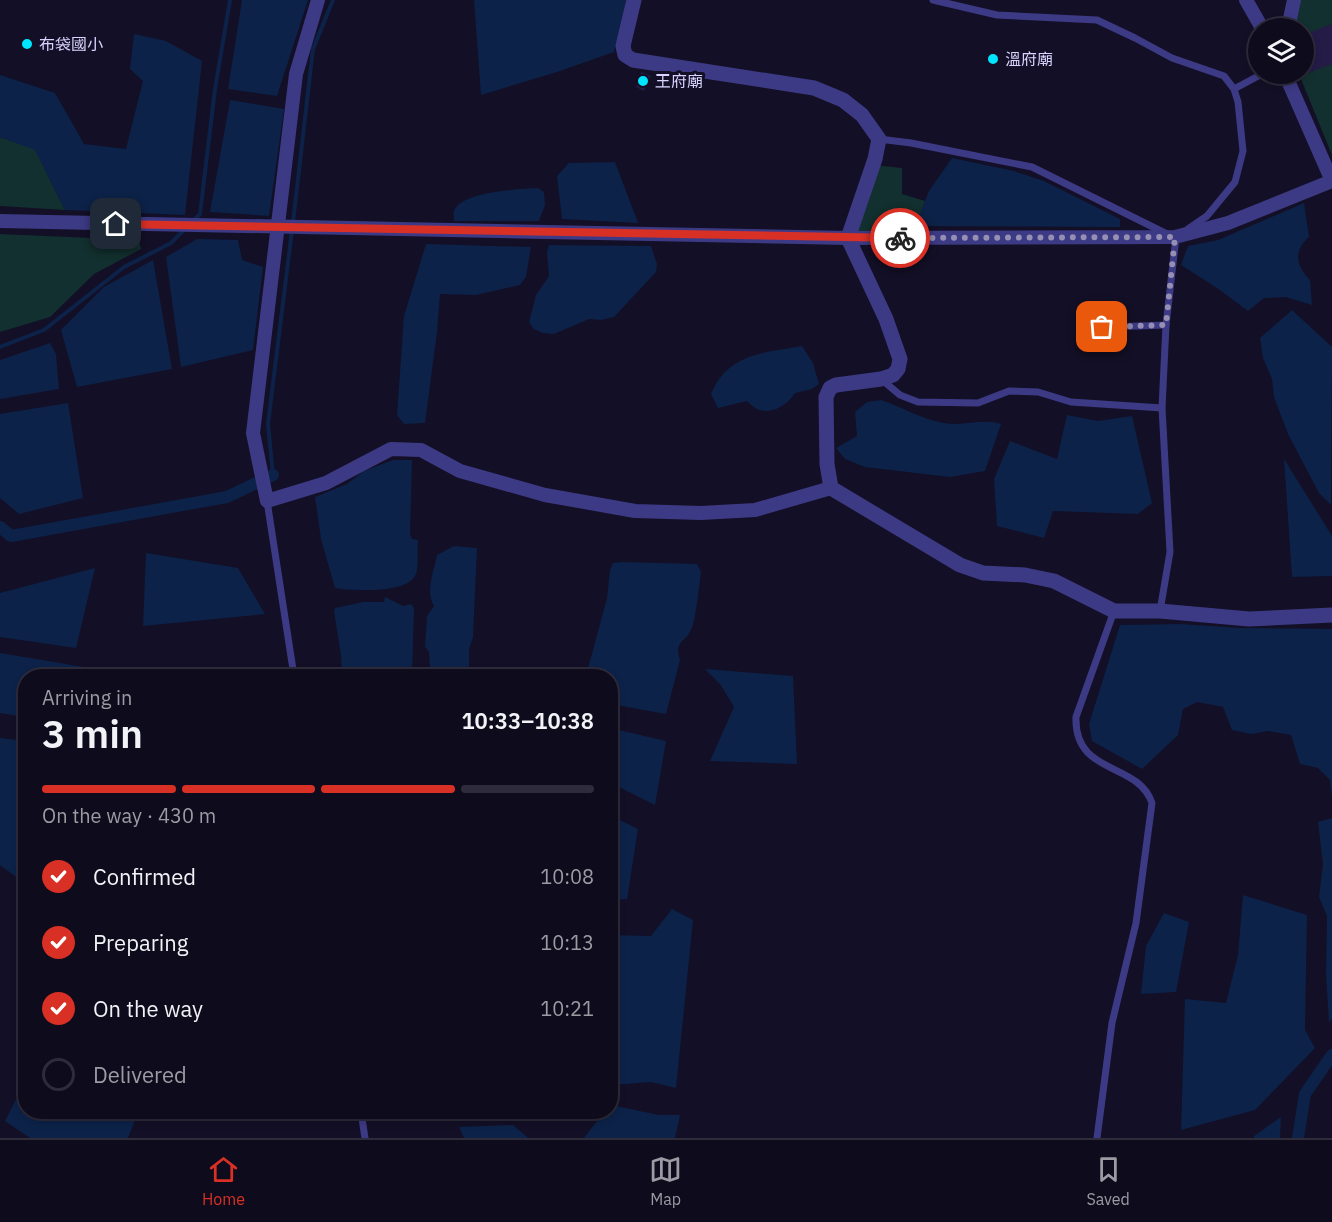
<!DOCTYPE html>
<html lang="en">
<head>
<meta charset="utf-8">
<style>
  :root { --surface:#0e0b1c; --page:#1c1929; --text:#f1f3f6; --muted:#9b9ba3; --line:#2e2b3b; --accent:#d93025 }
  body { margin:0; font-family:"IBM Plex Sans","Noto Sans TC",sans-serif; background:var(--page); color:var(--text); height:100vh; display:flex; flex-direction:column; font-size:22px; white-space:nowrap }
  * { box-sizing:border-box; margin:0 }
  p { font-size:20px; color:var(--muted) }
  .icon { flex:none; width:33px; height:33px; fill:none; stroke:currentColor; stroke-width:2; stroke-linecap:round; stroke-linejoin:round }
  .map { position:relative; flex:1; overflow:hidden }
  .side { position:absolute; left:18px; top:669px; width:600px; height:450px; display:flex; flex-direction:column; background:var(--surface); border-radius:24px; box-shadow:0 3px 9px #0003,0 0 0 2px var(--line) }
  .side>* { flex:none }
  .buttons { position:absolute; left:1248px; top:18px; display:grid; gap:12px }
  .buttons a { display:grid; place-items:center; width:66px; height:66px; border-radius:50%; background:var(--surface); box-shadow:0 3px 9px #0003,0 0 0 2px var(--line); font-size:30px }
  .pin { position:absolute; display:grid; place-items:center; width:51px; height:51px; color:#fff; margin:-26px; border-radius:12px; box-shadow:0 3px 9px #0006 }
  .courier { position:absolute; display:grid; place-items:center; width:60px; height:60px; margin:-30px; border:4px solid #d93025; border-radius:50%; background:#fff; color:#222; box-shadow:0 2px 8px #0007 }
  .head em { font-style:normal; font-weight:600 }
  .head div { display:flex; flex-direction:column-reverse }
  .head { display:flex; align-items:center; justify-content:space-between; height:102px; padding:0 24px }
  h1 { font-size:39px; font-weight:600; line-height:45px }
  .bar { display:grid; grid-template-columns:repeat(4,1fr); gap:9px 6px; align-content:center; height:72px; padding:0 24px }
  .bar i { height:8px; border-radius:4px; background:var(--line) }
  .bar .active { background:var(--accent) }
  .bar p { grid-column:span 4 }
  ol { padding:0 24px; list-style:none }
  li { display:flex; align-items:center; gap:18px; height:66px }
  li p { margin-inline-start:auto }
  li .icon { padding:6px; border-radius:50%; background:var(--accent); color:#fff; stroke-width:4 }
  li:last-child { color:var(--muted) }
  li i { width:33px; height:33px; border:3px solid var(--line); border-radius:50% }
  .tab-bar { display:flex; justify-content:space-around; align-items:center; height:84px; border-top:2px solid var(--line); background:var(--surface); font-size:16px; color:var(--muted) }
  .tab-bar a { display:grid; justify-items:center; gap:3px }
  .tab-bar .active { color:var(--accent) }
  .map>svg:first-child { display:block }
  .green { fill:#12302f }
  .water { fill:#0c2248 }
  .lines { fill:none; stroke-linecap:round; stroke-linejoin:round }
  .stream { stroke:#0c2248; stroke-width:4 }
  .canal { stroke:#0c2248; stroke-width:12 }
  .building { fill:#241b47 }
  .service { stroke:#3d3a85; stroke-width:7 }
  .minor { stroke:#3d3a85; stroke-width:14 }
  .tertiary { stroke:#3d3a85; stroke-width:15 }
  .done { stroke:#948fb3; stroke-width:6; stroke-dasharray:0 10.8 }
  .route { stroke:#d93025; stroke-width:8 }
  .poi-dot { fill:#00e5ff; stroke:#130f26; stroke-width:2 }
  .labels { text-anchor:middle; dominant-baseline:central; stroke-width:6; stroke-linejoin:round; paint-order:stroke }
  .poi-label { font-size:16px; fill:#d9d4ff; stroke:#130f26; text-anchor:start }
</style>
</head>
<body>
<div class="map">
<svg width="1332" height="1138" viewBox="0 0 1332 1138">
  <rect width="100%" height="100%" fill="#130f26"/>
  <g class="green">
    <path d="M1296,0H1332V155L1299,74H1304V28H1288Z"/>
    <path d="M0,137L35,149L65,210L0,206Z"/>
    <path d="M873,165L902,168V194L925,201L913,238H848Z"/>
    <path d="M0,234L139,240L141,249L94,274L50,317L0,332Z"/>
  </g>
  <g class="water">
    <path d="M242,0H308L277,96L228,89Z"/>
    <path d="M474,0H628L614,52L557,72L481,95Z"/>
    <path d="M134,34L166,41L202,61L185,215L65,210L35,150L0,137V75L55,93L84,144L126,149L143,81L130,69Z"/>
    <path d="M230,100L284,109L269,216L210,212Z"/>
    <path d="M952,158L1014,171L1044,181L1120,219V227L915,226L929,191Z"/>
    <path d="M615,162L638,223L562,219L557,176L569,163Z"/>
    <path d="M538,188L544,192L545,205L539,221H454C454,217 453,214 454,211C461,191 520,189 538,188Z"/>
    <path d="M1304,203L1309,237C1293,251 1296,266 1310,280L1312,305L1286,297L1264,298L1248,311L1217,288L1181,265L1188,246L1218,240Z"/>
    <path d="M197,239L238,240L242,260L263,267L253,350L181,367L166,257Z"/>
    <path d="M426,244L531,247L526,277L520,285L476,295L440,294L437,332L425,423L404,424L397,415L404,316Z"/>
    <path d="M549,245L651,246L657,264L656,272L614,317L601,320L589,319L554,334L543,333L534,329L529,322L536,295L549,276L547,253Z"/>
    <path d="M153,260L172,369L77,387L61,330L104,287Z"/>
    <path d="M1292,310L1332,347L1331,505L1319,493L1288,434L1274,397L1272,379L1263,358L1260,338Z"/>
    <path d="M50,343L56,354L59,389L0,399V360Z"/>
    <path d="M802,346L813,363L819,384L812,389L795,393C788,404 774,414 760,410C755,409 750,404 747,401L718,408L711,394C728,353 763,353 802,346Z"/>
    <path d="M881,400C902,407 921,419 944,423C963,427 983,418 1001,424L985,471L950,477L865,467L845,459L836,448L857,436L855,412L867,402Z"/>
    <path d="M68,403L83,498L19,514L0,498V414Z"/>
    <path d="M1067,415L1098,421L1132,416L1152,503L1138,514L1053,511L1044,538L997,526L994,479L1010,441L1057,459Z"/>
    <path d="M1284,459L1332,536V576L1292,577Z"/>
    <path d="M393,460H412L410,534L412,539L418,540C417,550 419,565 416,574C409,594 352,591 335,588L321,539L315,497L347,484L364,471Z"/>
    <path d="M454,546L477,548L473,637L469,649V671L441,673L430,669L429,652L425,647L427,616L434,606C425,590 434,572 437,555Z"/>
    <path d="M146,553L238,568L265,614L143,626Z"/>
    <path d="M622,562L697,564L701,572C699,585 696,620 691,630C685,643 674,640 680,660L666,714L611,704L610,676H586L607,598L610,570L613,563Z"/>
    <path d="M95,568L76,648L0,637V593Z"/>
    <path d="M385,597L403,606L411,604L414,608L412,676H342L341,656L334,611L335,608L363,602H384Z"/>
    <path d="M1180,624L1240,628L1332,629V797L1330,780L1318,768L1300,764L1291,735L1268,731L1251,734L1232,730L1223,707L1197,702L1183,709L1178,735L1142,769L1092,741L1089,724L1120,625Z"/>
    <path d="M0,653L84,667L83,676H26L25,717L0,713Z"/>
    <path d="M705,669L793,676L797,764L710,761L734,707L720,684Z"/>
    <path d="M610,728L666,741L655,805L611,783Z"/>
    <path d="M0,738L25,741V866L19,879L0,865Z"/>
    <path d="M610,815L638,829L627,899L611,900Z"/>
    <path d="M1332,818V1018L1329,1023L1326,975L1327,916L1319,897L1323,864L1318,822Z"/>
    <path d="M1243,895L1307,915L1305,1030L1315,1048L1255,1110L1181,1130L1185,999L1226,1003L1238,955Z"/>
    <path d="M672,909L693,920L676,1088L651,1082L611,1085V935L651,936Z"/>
    <path d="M1164,913L1189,922L1176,992L1141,994L1146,946Z"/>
    <path d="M25,1082L26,1112H138L128,1138H30L5,1121Z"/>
    <path d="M611,1105L659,1115H680L675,1138H584L604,1112H610Z"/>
    <path d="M1281,1117L1280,1138H1254V1136Z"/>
    <path d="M513,1125L528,1138H464L459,1127Z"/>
  </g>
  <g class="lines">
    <g class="stream">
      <path d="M194,220L200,214L215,89L230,0"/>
      <path d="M293,222L313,49L333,0"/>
      <path d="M0,347L44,330L124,267L171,243L185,229"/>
      <path d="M273,475L268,424L292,230"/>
    </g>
    <g class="canal">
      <path d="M0,527L11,536L227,497L273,475"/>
      <path d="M1298,1138L1305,1094L1332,1055"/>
    </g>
  </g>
  <g class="building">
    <path d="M1332,24V64L1308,73L1304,62V35Z"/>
    <path d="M641,72L651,76L644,91L636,87Z"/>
  </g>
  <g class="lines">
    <g class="service">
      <path d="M933,0L997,15L1097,20L1135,38L1172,58L1224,76L1234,89L1238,102L1243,151L1235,182L1207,216L1188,229"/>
      <path d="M1234,89L1262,74"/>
      <path d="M879,139L911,143L1032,167L1167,234"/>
      <path d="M1081,328L1166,325"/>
      <path d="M881,379L900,395L918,402L978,403L1009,391L1038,392L1071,402L1162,408"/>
      <path d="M267,501L294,676"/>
      <path d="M1160,611L1170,552L1162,408L1166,325L1176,237"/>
      <path d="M361,1112L365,1138"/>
      <path d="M1097,1138L1112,1023L1136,923L1152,803C1138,761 1074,776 1076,717L1114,611"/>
    </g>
    <g class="minor">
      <path d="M318,0L296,74L253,433L267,501L326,483L391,449L421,450L460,471L545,495L635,511L701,513L755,510L831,488"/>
      <path d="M1246,0L1262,28"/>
      <path d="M1288,28L1294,0"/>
      <path d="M1285,74L1332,181"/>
      <path d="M0,221L848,238L1175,237L1228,223L1332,181"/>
    </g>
    <path class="tertiary" d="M634,0L623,46L625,55L633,60L814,88L843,100L862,115L879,139L875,159L848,238L886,319L900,359L898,369L893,375L881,379L836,385L830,388L826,397L827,464L831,488L960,565L983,573L1025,575L1054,581L1114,611H1160L1249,619L1332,615"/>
  </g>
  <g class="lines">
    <path class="done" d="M900,238L1175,237L1166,325L1102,327"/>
    <path class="route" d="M116,224L900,238"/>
  </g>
  <g class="poi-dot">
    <circle cx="27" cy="44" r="6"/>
    <circle cx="993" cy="59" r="6"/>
    <circle cx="643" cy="81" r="6"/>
  </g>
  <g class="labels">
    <g class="poi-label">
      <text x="39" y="44">布袋國小</text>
      <text x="1005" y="59">溫府廟</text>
      <text x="655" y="81">王府廟</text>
    </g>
  </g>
</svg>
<div class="buttons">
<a><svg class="icon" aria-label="layers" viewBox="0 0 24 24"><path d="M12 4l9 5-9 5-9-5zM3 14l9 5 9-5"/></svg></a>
</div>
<div class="pin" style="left:1102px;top:327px;background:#ea580c"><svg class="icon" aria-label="bag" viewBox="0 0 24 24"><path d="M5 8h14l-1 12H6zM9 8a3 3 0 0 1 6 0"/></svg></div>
<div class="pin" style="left:116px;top:224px;background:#1f2937"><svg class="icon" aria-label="home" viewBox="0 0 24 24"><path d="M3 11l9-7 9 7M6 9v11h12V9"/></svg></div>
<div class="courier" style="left:900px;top:238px"><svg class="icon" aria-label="bike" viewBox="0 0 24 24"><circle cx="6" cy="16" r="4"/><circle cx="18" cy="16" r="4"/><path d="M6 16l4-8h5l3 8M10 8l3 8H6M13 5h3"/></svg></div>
<section class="side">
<div class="head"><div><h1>3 min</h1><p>Arriving in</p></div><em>10:33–10:38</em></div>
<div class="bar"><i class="active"></i><i class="active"></i><i class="active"></i><i></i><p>On the way · 430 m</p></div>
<ol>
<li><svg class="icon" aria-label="check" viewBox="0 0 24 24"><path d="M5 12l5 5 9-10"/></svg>Confirmed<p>10:08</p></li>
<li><svg class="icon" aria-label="check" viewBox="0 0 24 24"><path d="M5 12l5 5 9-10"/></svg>Preparing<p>10:13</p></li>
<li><svg class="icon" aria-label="check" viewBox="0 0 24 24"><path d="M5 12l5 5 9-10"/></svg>On the way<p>10:21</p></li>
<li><i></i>Delivered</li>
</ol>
</section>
</div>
<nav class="tab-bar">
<a class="active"><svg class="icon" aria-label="home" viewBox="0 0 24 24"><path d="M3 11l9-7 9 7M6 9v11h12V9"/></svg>Home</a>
<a><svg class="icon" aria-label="map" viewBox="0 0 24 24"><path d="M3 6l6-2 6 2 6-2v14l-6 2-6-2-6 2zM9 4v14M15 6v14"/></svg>Map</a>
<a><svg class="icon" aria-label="saved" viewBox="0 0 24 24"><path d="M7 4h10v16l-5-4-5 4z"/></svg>Saved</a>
</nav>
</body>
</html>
